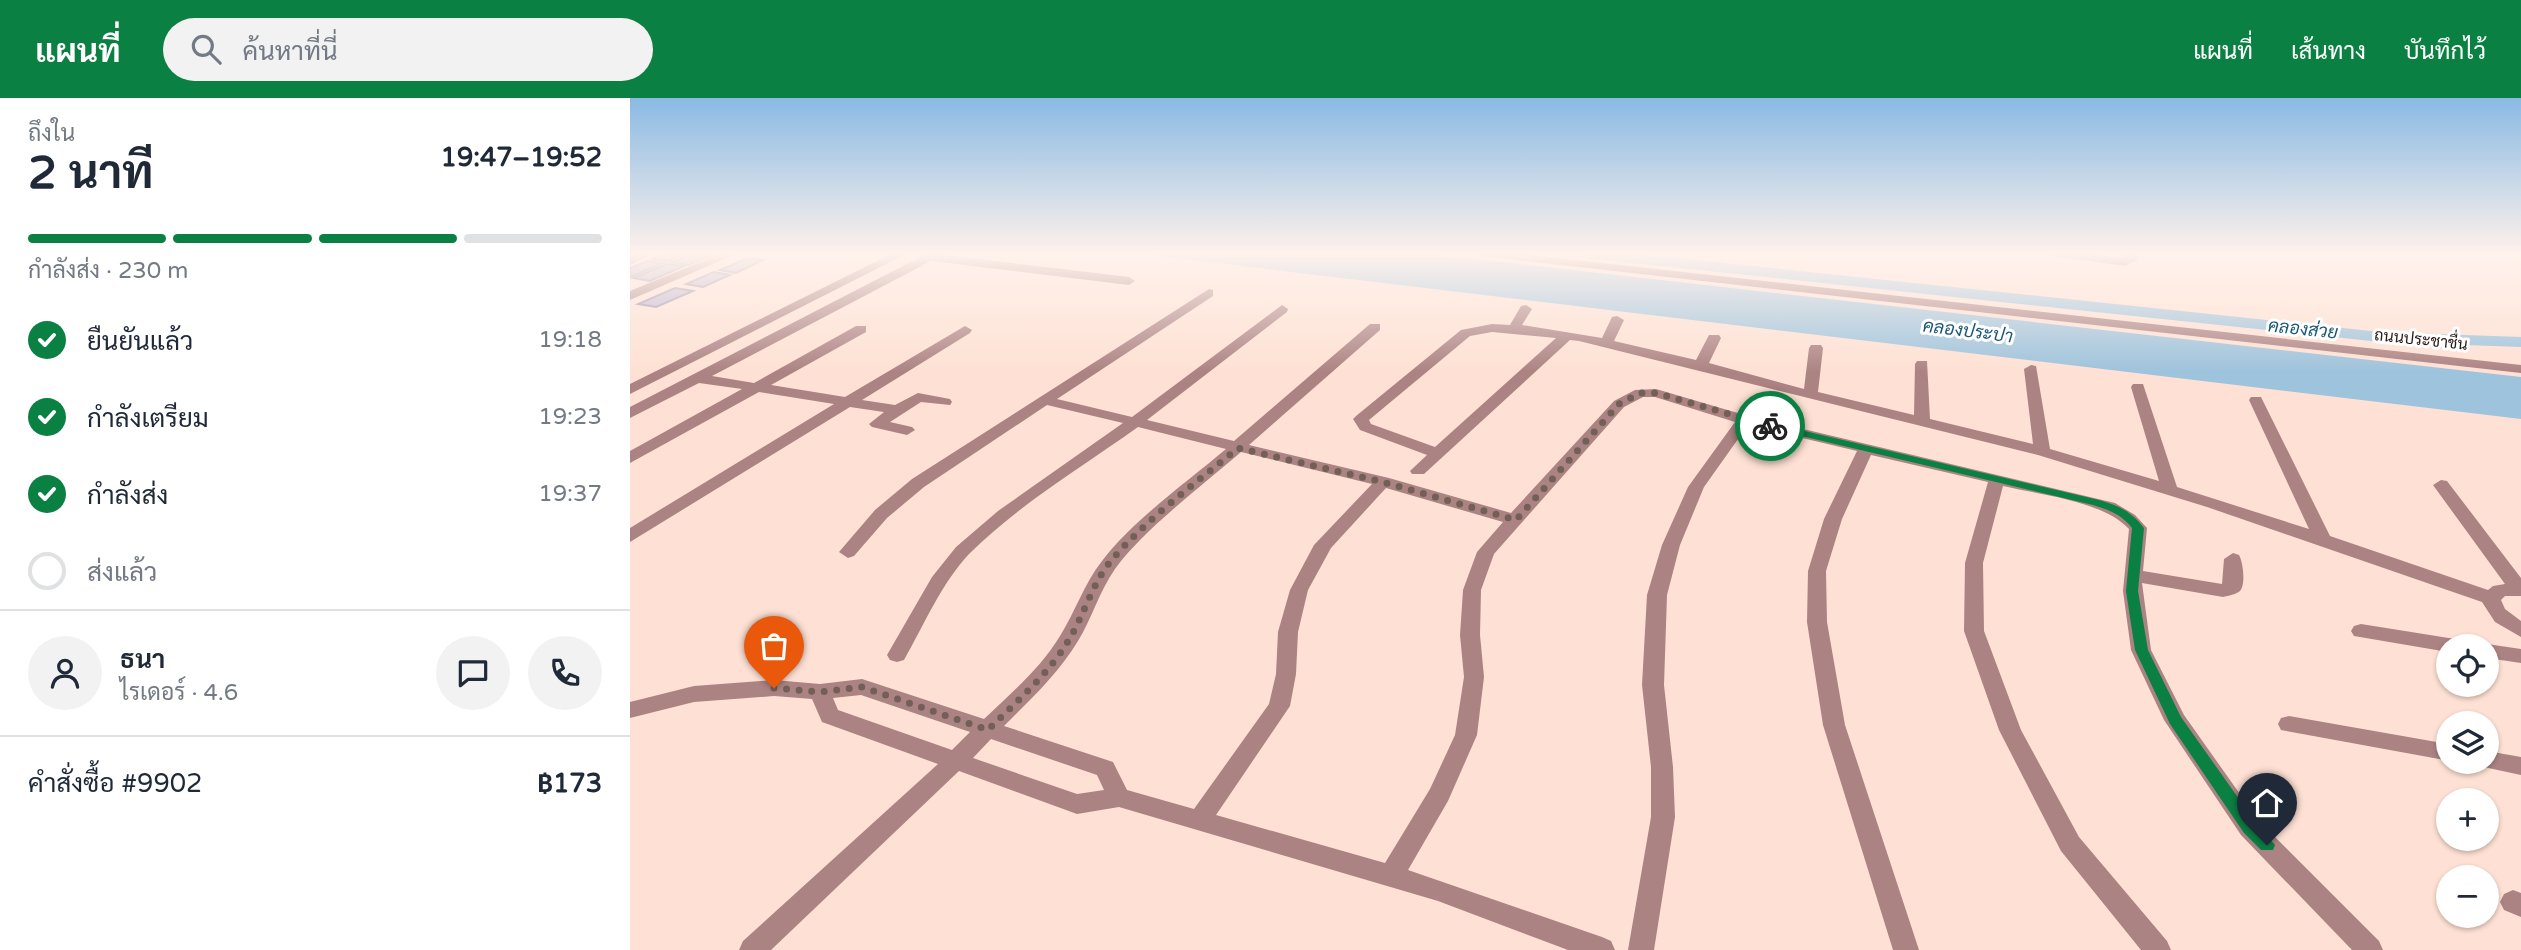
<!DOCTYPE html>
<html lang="th">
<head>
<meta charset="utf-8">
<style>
  :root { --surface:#fff; --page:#f2f2f3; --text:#1f2937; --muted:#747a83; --line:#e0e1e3; --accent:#0b8043 }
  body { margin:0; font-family:"Varela Round",Sarabun,sans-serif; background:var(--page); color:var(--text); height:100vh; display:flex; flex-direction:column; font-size:26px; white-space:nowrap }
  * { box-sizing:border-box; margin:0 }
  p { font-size:23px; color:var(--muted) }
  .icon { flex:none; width:38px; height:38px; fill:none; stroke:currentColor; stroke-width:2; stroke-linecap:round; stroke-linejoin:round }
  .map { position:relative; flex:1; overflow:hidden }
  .drawer { display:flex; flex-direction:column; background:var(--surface); width:630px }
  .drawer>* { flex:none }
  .tools { position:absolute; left:1806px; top:536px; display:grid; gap:14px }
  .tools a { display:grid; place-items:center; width:63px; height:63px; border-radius:50%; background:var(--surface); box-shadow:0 2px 5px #0004; font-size:35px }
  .pin { position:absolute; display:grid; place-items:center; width:60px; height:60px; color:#fff; margin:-72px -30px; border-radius:50% 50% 50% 0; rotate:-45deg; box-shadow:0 0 7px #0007 }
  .pin .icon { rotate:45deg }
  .courier { position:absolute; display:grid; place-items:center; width:70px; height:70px; margin:-35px; border:5px solid #0b8043; border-radius:50%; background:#fff; color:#222; box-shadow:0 2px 9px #0007 }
  .headline em { font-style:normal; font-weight:700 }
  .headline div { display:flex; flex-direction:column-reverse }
  .headline { display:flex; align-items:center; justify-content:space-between; height:119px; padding:0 28px }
  h1 { font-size:46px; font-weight:700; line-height:52px }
  .bar { display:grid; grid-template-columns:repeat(4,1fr); gap:10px 7px; align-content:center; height:84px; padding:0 28px }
  .bar i { height:9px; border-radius:5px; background:var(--line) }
  .bar .active { background:var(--accent) }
  .bar p { grid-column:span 4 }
  .line { display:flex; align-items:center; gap:18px; padding:0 28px; border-top:2px solid var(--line) }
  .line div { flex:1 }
  .round { display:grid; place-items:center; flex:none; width:74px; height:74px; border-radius:37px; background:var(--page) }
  ol { padding:0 28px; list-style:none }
  li { display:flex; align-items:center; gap:21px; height:77px }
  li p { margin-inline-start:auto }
  li .icon { padding:7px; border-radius:50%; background:var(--accent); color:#fff; stroke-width:4 }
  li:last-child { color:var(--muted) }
  li i { width:38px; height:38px; border:4px solid var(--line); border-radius:50% }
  header { display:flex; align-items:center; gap:42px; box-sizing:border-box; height:98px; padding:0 35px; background:var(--accent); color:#fff }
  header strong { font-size:33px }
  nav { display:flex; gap:38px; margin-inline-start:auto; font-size:24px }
  .search { width:490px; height:63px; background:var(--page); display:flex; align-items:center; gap:18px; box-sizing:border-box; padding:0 24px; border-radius:38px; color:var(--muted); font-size:26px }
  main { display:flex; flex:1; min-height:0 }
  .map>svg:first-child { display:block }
  .water { fill:#9ec3dc }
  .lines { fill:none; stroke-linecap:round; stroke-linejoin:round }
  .canal { fill:#9ec3dc; fill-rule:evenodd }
  .building { fill:#b9b0cf; stroke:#9188a6; stroke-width:2 }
  .minor { fill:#ac8383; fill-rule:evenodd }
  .route { fill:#0b8043 }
  .done { stroke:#726057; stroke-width:7; stroke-dasharray:0 12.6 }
  .labels { text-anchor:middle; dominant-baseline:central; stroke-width:6; stroke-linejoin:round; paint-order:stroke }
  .far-street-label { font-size:16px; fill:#271a14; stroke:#fff }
  .far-water-label { font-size:18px; font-style:italic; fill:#195779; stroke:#fff }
</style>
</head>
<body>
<header>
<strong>แผนที่</strong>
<div class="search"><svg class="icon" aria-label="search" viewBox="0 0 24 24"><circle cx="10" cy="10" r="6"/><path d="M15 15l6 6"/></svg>ค้นหาที่นี่</div>
<nav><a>แผนที่</a><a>เส้นทาง</a><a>บันทึกไว้</a></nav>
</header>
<main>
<section class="drawer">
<div class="headline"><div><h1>2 นาที</h1><p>ถึงใน</p></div><em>19:47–19:52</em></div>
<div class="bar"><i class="active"></i><i class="active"></i><i class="active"></i><i></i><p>กำลังส่ง · 230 m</p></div>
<ol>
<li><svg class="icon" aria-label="check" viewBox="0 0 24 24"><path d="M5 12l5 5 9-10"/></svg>ยืนยันแล้ว<p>19:18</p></li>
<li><svg class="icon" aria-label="check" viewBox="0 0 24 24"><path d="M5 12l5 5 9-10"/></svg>กำลังเตรียม<p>19:23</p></li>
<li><svg class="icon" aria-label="check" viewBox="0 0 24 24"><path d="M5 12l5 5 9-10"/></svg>กำลังส่ง<p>19:37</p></li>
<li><i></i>ส่งแล้ว</li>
</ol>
<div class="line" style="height:126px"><a class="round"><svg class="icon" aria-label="person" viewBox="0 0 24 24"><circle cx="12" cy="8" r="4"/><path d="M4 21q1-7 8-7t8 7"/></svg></a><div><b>ธนา</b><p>ไรเดอร์ · 4.6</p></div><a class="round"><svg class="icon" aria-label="chat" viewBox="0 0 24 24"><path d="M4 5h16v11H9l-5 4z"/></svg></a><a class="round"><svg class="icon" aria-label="phone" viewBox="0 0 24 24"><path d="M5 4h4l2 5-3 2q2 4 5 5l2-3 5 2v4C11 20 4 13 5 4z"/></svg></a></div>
<div class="line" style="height:91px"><div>คำสั่งซื้อ #9902</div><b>฿173</b></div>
</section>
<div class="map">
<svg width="1891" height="852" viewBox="0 0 1891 852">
  <rect width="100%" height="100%" fill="#fee1d4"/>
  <path class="water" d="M503,155H791L1891,279V321Z"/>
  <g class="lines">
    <path class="canal" d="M948,155H999L1751,234L1891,239V249L1751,244L955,160Z"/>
  </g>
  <g class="building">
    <path d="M36,155H57L37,163L21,161Z"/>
    <path d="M64,155H86L59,167L42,164Z"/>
    <path d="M118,160L133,162L106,175L90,172Z"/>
    <path d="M17,163L33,165L0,179V170Z"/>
    <path d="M37,166L54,168L20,183L3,180Z"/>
    <path d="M84,174L100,177L73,189L56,186Z"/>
    <path d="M45,190L63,193L26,209L8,206Z"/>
  </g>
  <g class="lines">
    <g class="minor">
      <path d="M10,155H26L0,167V159Z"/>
      <path d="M92,155H108L0,202V193Z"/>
      <path d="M263,155H278L0,296V286Z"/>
      <path d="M298,155L499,179L505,183L499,187L301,163L82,278L124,285L226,228H236V234L141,287L215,299L335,228L342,232L340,235L232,302L265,307L288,295L320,301L322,304L320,307L291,304L260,324L282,329L285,332L277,337L242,329L239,326L254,314L220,309L0,444V430L204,306L129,294L0,365V353L112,291L69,285L0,320V309Z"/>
      <path d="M845,155H883L1891,267V275L851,158Z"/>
      <path d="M1417,155H1451L1494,160V155H1506L1507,162L1495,168L1423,158Z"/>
      <path d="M579,191L583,192V198L427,301L502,319L652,207L658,211L657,214L517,322L604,343L740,226H750V232L619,347L759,380L881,415L984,303L1005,292L1026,291L1118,318L1485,405L1505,417L1517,430L1513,473L1592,486L1594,461L1603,455L1609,457C1613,464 1616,486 1610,493C1607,496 1598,498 1593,499L1512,485L1521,552L1554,617L1629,723L1749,843L1753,852H1722L1611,737L1534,622L1501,552L1493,493L1499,431C1473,403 1411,397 1373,388L1353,465L1354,533L1391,632L1449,739L1537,843L1541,852H1511L1431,753L1369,632L1334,533L1335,465L1358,384L1241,357L1212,421L1196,473L1197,524L1215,627L1289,852H1263L1193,627L1177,524L1178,473L1194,421L1227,353L1118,327L1074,389L1050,447L1037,497L1034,587L1043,669L1045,719L1024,852H998L1021,719V669L1012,587L1017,497L1032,447L1058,389L1105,324L1025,299H1013L994,309L864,456L851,492L850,537L854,579L847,637L818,703L778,772L972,839L981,843L985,852H938L808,803L489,709L447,716L329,673L141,852H109L113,843L308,666L192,624L182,601L144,598L64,604L0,620V604L64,588L144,582L190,586L232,581L354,621C381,595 410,571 430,538C445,514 454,486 472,463C502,423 557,384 596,351L508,329C452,369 388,407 339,456C311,486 294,527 274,562L267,564L260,562L257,557L302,479L326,449L368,413L493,325L417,307L294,389L257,420L224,458L218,460L209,454L245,412L282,381ZM611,354L742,386L684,447L660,492L648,534L646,576L639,606L564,711L497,692L483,664L374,628C401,601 428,576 448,543C462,520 469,494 485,471C513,432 573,387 611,354ZM756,390L873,424L847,454L833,492L830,537L834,579L825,637L800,691L755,765L586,717L660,608L666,576L668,534L678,492L701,450ZM231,597L340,634L322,652L208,612L203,600ZM361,641L467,677L474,692L447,696L343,660Z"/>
      <path d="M896,207L902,211L892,227L972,240L982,219L987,218L994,222L984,243L1066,262L1079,237H1089L1091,240L1079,265L1174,291L1179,250L1181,247H1191L1193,250L1188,294L1284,317L1285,266L1287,263H1297L1300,321L1403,346L1394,271L1401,267L1406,268L1420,351L1529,383L1501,289L1503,286H1513L1547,389L1679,431L1619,302L1621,299H1631L1700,438L1858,492L1863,488L1875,486L1803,387L1811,382L1817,383L1891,480V498H1875L1871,502L1875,511L1891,523V539L1865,524L1852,504L1577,409L1408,357L949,243L940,242L794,376H782L780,373L797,357L730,332L723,321L726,318L831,232L862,226L880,227L891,208ZM862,234L926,240L805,349L741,326L739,322L840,238Z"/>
      <path d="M1731,526L1825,541L1832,543L1835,548H1818V554L1724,538L1721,533L1724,528Z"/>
      <path d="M1857,546L1891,551V565L1857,560V548H1850Z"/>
      <path d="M1659,618L1818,646L1820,663L1651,632L1648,626L1651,620Z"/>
      <path d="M1857,653L1891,659V677L1849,668L1846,663H1857Z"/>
      <path d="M1883,792L1891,795V819L1874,812L1870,804L1874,796Z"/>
    </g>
  </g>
  <linearGradient id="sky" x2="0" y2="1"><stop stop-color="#8abae3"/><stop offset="0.57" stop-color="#fff2ec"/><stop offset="1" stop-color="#fff2ec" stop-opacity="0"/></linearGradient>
  <rect width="1891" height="274" fill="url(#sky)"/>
  <path class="route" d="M1140,325L1469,402C1489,408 1501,413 1514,430L1508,493L1518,552L1551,619L1626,725L1645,747L1643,752H1631L1614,735L1540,626L1505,552L1496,493L1502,430C1491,416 1479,412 1463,407L1137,330V326Z"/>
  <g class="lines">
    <path class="done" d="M144,590L190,594L232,589L358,632C387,603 419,576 440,540C454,516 462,487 480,464C516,421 565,386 608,350L753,384L886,422L989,306L1010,295H1026L1140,328"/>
  </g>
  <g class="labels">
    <g class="far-street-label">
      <text transform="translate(1791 242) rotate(6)">ถนนประชาชื่น</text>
    </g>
    <g class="far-water-label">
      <text transform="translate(1673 231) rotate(6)">คลองส่วย</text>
      <text transform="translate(1338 233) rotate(7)">คลองประปา</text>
    </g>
  </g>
</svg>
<div class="tools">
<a><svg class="icon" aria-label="locate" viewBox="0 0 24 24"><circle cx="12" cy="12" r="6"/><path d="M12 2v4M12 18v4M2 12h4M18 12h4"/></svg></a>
<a><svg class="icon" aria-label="layers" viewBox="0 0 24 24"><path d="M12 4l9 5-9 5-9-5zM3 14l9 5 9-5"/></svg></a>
<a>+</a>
<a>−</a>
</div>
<div class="pin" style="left:144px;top:590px;background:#ea580c"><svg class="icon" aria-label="bag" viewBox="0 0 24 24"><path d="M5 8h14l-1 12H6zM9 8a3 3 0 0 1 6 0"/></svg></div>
<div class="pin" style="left:1637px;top:747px;background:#1f2937"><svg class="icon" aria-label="home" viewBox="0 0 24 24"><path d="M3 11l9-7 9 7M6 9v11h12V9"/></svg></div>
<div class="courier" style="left:1140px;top:328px"><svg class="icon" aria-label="bike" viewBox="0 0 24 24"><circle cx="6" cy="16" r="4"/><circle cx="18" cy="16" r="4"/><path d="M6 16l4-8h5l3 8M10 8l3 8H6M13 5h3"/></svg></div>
</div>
</main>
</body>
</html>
